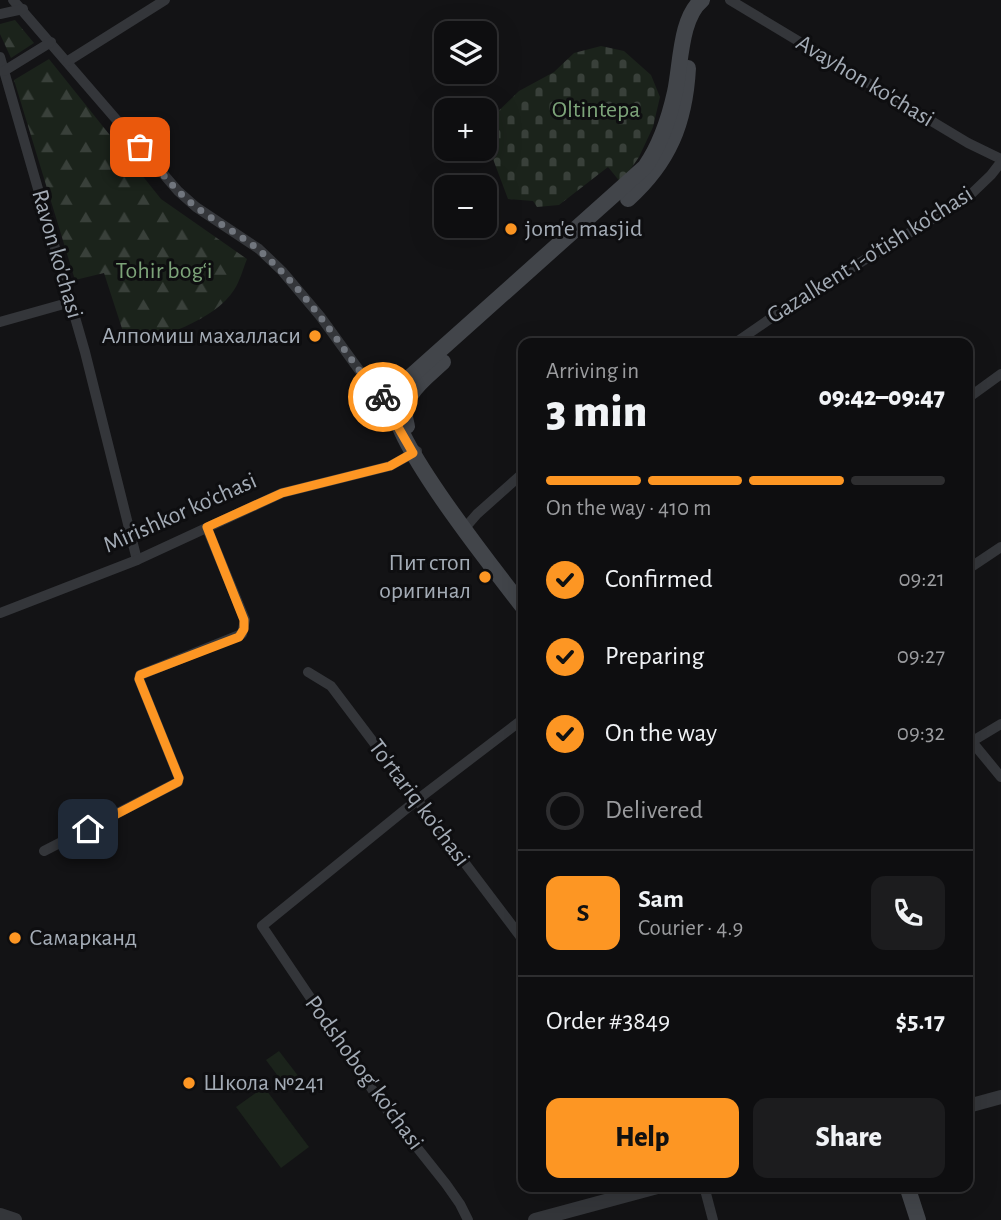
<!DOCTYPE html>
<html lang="en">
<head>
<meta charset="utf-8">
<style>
  :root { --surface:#0e0e10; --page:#1c1c1e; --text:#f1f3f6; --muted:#9b9c9f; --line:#2e2e30; --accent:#fd9623 }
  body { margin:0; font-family:"Alegreya Sans",sans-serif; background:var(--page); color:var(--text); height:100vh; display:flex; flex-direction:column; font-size:26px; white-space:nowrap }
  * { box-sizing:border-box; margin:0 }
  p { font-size:23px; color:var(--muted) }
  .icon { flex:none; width:38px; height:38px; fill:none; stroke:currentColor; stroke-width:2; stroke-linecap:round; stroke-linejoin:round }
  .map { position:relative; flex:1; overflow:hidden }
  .details { position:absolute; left:518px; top:338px; width:455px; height:854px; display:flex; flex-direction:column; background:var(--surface); border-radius:14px; box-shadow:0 7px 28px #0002,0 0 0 2px var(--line) }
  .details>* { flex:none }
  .fabs { position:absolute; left:434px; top:21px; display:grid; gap:14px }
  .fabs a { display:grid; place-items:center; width:63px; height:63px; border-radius:14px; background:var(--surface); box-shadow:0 7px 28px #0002,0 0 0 2px var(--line); font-size:35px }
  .pin { position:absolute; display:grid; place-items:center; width:60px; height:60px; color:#fff; margin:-30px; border-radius:14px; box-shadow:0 4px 10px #0006 }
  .courier { position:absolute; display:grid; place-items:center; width:70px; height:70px; margin:-35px; border:5px solid #fd9623; border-radius:50%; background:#fff; color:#222; box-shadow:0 2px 9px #0007 }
  .summary em { font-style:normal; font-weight:800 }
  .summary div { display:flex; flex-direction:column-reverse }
  .summary { display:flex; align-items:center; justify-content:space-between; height:119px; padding:0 28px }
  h1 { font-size:46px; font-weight:800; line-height:52px }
  .bar { display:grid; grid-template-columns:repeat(4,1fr); gap:10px 7px; align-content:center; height:84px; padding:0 28px }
  .bar i { height:9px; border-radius:5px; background:var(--line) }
  .bar .active { background:var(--accent) }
  .bar p { grid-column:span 4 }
  .line { display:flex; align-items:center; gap:18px; padding:0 28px; border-top:2px solid var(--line) }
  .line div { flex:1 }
  .round { display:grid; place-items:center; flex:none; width:74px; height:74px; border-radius:14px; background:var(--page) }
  ol { padding:0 28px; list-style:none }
  li { display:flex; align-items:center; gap:21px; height:77px }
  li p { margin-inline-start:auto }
  li .icon { padding:7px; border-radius:50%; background:var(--accent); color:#111; stroke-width:4 }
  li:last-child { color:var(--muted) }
  li i { width:38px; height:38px; border:4px solid var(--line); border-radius:50% }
  .action { display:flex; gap:14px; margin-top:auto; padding:14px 28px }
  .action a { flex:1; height:80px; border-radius:14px; background:var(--accent); color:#111; font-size:28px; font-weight:800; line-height:80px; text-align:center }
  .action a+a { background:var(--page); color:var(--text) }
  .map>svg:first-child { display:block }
  .forest { fill:url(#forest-firs) }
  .cemetery { fill:url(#cemetery-stones) }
  .green { fill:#1b231b }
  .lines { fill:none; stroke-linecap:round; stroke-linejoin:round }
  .minor { stroke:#34363a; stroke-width:10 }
  .tertiary { stroke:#34363a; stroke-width:14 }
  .secondary { stroke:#42454a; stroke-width:16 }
  .done { stroke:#71767e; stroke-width:7; stroke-dasharray:0 12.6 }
  .route { stroke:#fd9623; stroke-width:9 }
  .poi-dot { fill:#fd9623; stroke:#0e0e10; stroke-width:2.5 }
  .labels { text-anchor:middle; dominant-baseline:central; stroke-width:6; stroke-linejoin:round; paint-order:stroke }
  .street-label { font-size:24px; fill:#a4acb6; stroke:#0e0e10 }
  .park-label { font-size:24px; fill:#7ca379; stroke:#0e0e10 }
  .poi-label { font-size:24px; fill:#a4acb6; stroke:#0e0e10; text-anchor:start }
</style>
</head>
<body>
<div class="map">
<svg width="1001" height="1220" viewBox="0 0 1001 1220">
  <defs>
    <pattern id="forest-firs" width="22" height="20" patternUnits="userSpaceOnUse" patternTransform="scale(1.75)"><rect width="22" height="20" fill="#1b231b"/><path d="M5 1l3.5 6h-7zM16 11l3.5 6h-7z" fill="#39403a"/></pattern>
    <pattern id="cemetery-stones" width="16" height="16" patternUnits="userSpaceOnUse" patternTransform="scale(1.75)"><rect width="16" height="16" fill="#1b231b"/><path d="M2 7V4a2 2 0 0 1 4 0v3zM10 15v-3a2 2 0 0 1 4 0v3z" fill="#39403a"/></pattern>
  </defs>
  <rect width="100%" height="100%" fill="#131315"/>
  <g class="forest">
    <path d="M15,20L34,43L11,58L0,34V24Z"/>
    <path d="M49,59L161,199L247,259C243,269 240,281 234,290C215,320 159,339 127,344L104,273L75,280L14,80Z"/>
  </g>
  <path class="cemetery" d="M601,46L624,51L651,75L660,97L653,127L639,157L621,183L608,167L559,205L537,207L533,201L508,199L487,143L485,124L519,91L554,72L574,53Z"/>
  <g class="green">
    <path d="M279,1051L299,1077L286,1087L266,1060Z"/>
    <path d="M264,1087L309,1147L281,1168L236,1107Z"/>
  </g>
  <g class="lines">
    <g class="minor">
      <path d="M13,0L178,191L196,207L259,249L282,271L320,316L375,392L399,405"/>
      <path d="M730,0L968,143L1001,159"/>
      <path d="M0,14L23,9"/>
      <path d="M0,57L85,352L137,560"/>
      <path d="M68,61L165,0"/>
      <path d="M4,71L51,42"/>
      <path d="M0,322L71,302"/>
      <path d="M735,343L790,305L967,198L991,175L1001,162"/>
      <path d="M968,398L1001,374"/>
      <path d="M464,529L477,514L523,473"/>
      <path d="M968,569L1001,547"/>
      <path d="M0,613L137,560L282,493L390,466L417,451"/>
      <path d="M308,672L331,686L523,940"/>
      <path d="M968,737L1001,777"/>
      <path d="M971,742L1001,724"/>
      <path d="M44,851L178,782L179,778L139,679L140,675L242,634L245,620L207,528"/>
      <path d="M704,1186L713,1220"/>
      <path d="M468,1220L460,1204L446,1184L380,1101L262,926L417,800L523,719"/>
    </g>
    <g class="tertiary">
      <path d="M968,1106L1001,1097"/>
      <path d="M0,1215L15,1220"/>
      <path d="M535,1220L661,1186"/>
    </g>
    <g class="secondary">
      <path d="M628,199C669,162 685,123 688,68"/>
      <path d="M407,426C397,397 425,379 443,362"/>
      <path d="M523,607C497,573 391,441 394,404C395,393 403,384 410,377L645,167C661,144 669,119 675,92C681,64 680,18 702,0"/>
      <path d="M907,1186L918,1220"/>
    </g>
  </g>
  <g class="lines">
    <path class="done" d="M140,147C157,167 173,189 195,206C215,222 240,234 260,251C306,291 339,343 375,392L383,397"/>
    <path class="route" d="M88,829L178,782L179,778L139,679L140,675L239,637L244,629V620L207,527L282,493L390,466L413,453L398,427L394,403L383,397"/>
  </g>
  <g class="poi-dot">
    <circle cx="511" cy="229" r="7"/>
    <circle cx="315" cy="336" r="7"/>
    <circle cx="485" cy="577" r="7"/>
    <circle cx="15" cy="938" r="7"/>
    <circle cx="189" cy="1083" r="7"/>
  </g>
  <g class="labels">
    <g class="street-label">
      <text transform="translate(865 81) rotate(31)">Avayhon ko'chasi</text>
      <text transform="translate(57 254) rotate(74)">Ravon ko'chasi</text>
      <text transform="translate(870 255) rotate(-32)">Gazalkent 1-o'tish ko'chasi</text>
      <text transform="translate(180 513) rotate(-24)">Mirishkor ko'chasi</text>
      <text transform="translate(419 803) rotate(53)">To'rtariq ko'chasi</text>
      <text transform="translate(364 1073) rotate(54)">Podshobog' ko'chasi</text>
    </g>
    <g class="park-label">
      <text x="596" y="110">Oltintepa</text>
      <text x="164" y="271">Tohir bog‘i</text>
    </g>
    <g class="poi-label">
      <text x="525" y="229">jom'e masjid</text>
      <text x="301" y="336" text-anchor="end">Алпомиш махалласи</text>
      <text x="471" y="563" text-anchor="end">Пит стоп<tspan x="471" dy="28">оригинал</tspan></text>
      <text x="29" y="938">Самарканд</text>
      <text x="203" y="1083">Школа №241</text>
    </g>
  </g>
</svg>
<div class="fabs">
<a><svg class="icon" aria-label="layers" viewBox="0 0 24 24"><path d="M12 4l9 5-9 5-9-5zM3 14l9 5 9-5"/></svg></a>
<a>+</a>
<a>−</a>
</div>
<div class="pin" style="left:140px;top:147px;background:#ea580c"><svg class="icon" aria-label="bag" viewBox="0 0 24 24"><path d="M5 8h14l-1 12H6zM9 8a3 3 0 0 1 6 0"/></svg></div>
<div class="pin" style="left:88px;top:829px;background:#1f2937"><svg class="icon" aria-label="home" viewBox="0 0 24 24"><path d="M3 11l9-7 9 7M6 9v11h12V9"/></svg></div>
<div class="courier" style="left:383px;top:397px"><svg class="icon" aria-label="bike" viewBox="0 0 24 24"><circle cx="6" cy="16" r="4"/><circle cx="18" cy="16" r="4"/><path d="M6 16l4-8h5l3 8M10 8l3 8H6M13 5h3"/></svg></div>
<section class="details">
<div class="summary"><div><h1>3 min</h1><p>Arriving in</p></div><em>09:42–09:47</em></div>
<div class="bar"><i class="active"></i><i class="active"></i><i class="active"></i><i></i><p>On the way · 410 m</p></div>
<ol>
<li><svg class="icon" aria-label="check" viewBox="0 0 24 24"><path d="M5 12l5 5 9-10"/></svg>Confirmed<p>09:21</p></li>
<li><svg class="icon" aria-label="check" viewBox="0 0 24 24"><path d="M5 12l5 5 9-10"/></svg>Preparing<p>09:27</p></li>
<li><svg class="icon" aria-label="check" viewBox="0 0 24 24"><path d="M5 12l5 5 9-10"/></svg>On the way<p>09:32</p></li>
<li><i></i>Delivered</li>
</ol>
<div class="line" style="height:126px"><b class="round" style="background:var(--accent);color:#111">S</b><div><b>Sam</b><p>Courier · 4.9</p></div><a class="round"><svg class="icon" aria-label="phone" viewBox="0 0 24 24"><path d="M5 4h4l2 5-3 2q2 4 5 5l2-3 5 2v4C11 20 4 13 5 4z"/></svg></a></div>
<div class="line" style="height:91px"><div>Order #3849</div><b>$5.17</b></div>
<div class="action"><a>Help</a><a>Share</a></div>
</section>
</div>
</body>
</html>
